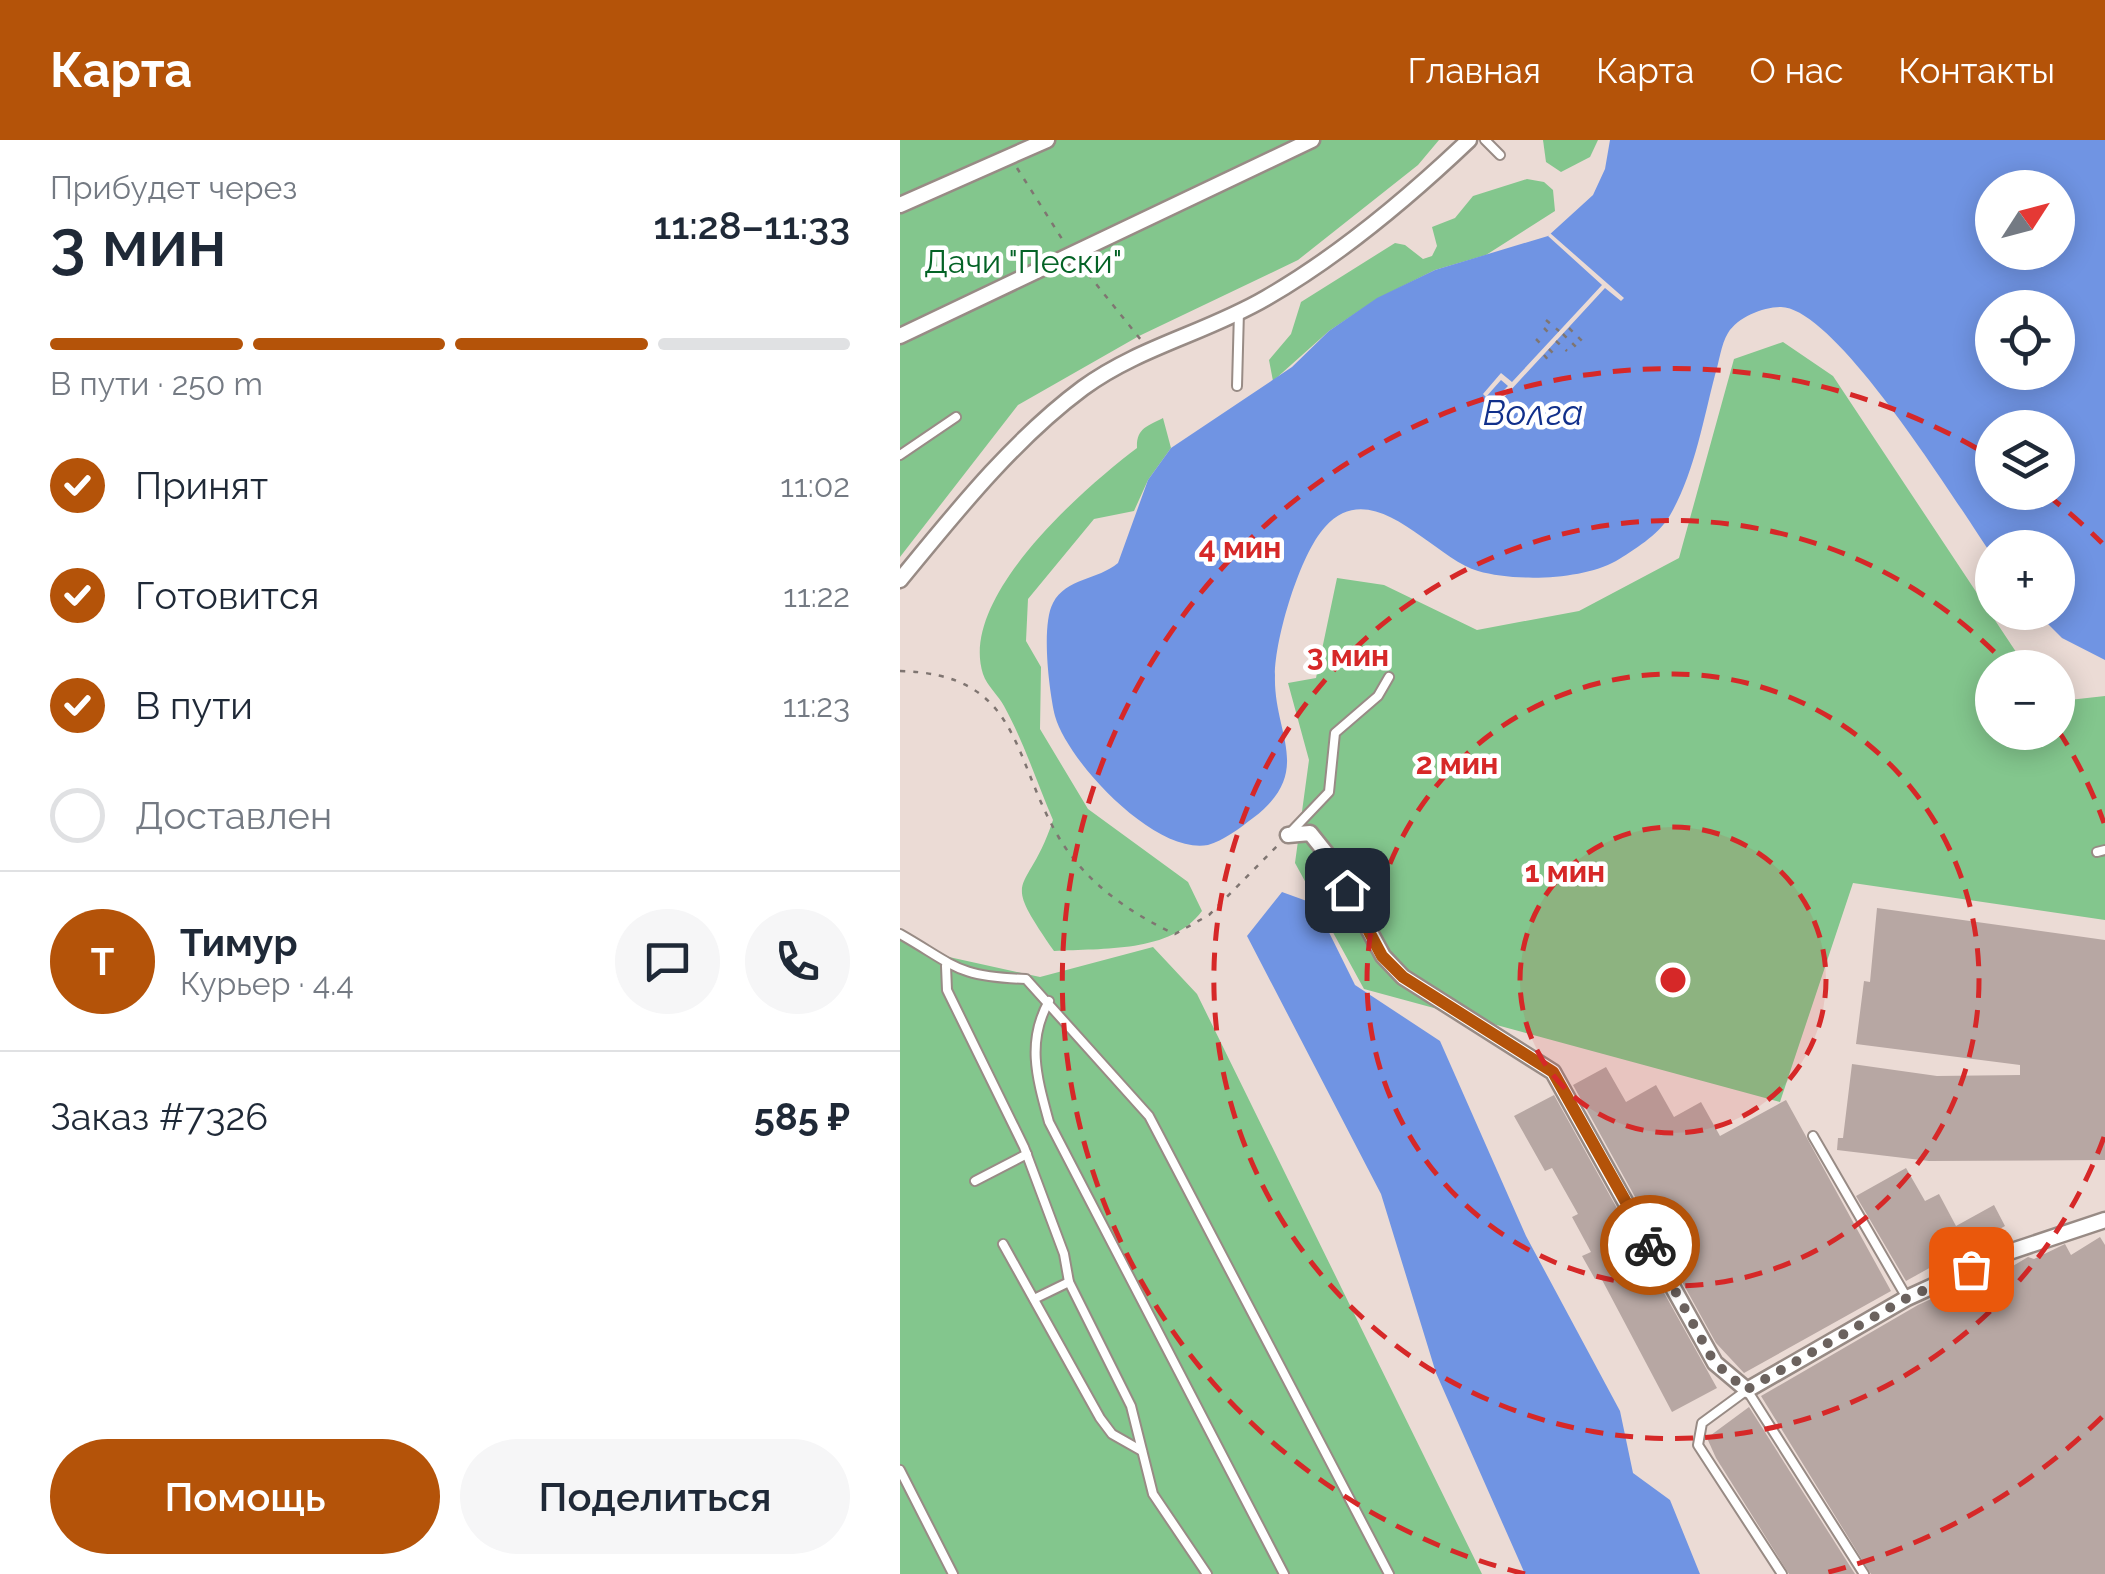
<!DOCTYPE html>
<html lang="ru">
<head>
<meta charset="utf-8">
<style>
  :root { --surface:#fff; --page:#f6f6f7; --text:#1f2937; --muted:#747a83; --line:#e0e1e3; --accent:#b45309 }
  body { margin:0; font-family:Raleway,sans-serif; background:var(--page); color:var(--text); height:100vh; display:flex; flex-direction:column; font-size:38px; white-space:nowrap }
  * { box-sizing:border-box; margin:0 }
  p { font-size:32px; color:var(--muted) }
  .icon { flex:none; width:55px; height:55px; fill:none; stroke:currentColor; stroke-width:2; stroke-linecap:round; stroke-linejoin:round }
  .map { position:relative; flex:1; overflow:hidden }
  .side { display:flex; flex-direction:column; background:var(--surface); width:900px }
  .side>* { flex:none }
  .needle { width:65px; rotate:54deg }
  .fabs { position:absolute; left:1075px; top:30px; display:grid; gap:20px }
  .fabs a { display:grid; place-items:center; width:100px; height:100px; border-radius:50%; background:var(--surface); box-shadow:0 5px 25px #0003; font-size:50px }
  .pin { position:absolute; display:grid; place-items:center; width:85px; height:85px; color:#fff; margin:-42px; border-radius:20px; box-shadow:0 5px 15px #0006 }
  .courier { position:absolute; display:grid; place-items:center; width:100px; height:100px; margin:-50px; border:8px solid #b45309; border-radius:50%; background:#fff; color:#222; box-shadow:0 2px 12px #0007 }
  .headline em { font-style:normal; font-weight:600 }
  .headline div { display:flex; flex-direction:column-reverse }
  .headline { display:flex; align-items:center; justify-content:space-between; height:170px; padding:0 50px }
  h1 { font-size:65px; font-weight:600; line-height:75px }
  .bar { display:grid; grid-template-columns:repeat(4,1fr); gap:15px 10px; align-content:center; height:120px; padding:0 50px }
  .bar i { height:12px; border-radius:8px; background:var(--line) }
  .bar .on { background:var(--accent) }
  .bar p { grid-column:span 4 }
  .line { display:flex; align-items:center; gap:25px; padding:0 50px; border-top:2px solid var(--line) }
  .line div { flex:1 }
  .round { display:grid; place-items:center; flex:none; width:105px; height:105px; border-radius:52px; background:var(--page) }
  ol { padding:0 50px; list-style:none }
  li { display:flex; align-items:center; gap:30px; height:110px }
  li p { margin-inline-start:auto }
  li .icon { padding:10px; border-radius:50%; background:var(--accent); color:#fff; stroke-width:4 }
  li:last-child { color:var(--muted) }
  li i { width:55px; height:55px; border:5px solid var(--line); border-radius:50% }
  .cta { display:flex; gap:20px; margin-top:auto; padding:20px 50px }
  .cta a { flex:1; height:115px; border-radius:60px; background:var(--accent); color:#fff; font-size:40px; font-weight:600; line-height:115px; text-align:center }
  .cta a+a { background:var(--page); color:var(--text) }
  header { display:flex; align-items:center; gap:60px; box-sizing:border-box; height:140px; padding:0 50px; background:var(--accent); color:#fff }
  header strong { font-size:48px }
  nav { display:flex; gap:55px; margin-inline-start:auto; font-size:35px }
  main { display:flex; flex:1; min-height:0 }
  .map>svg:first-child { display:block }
  .green { fill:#83c68d }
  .water { fill:#7094e3; fill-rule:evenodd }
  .pier { fill:#ebdbd5 }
  .building { fill:#b7a7a3 }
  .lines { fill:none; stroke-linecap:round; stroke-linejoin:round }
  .lane-casing { stroke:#988b85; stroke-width:12 }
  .street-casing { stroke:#988b85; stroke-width:19 }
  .path { stroke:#7f7571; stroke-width:2.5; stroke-dasharray:5 8; stroke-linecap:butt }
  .lane { stroke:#fff; stroke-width:8 }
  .street { stroke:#fff; stroke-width:14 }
  .done { stroke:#6b625e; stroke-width:10; stroke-dasharray:0 18 }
  .route { stroke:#b45309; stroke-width:12 }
  .ring { fill:none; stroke:#d62828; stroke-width:5; stroke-dasharray:18 12 }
  .labels { text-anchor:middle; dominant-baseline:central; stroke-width:9; stroke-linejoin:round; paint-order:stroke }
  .park-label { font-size:32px; fill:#046326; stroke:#fff }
  .water-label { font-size:35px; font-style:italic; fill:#11308b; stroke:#fff }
  .centre { fill:#d62828; stroke:#fff; stroke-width:5 }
  .ring-label { font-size:30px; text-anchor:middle; font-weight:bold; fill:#d62828; stroke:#fff; stroke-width:9; stroke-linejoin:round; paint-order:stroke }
</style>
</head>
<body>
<header>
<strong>Карта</strong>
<nav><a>Главная</a><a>Карта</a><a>О нас</a><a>Контакты</a></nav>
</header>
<main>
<section class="side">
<div class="headline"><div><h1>3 мин</h1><p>Прибудет через</p></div><em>11:28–11:33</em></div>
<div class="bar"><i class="on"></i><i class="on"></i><i class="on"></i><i></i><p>В пути · 250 m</p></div>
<ol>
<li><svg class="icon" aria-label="check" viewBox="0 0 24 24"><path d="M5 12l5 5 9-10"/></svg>Принят<p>11:02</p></li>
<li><svg class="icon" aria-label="check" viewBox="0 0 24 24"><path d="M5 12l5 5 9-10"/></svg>Готовится<p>11:22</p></li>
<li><svg class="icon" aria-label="check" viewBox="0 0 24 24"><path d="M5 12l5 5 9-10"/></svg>В пути<p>11:23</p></li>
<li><i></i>Доставлен</li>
</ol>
<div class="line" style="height:180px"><b class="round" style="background:var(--accent);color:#fff">Т</b><div><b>Тимур</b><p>Курьер · 4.4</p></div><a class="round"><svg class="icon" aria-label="chat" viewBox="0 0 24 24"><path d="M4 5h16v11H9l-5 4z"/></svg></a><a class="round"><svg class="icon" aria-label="phone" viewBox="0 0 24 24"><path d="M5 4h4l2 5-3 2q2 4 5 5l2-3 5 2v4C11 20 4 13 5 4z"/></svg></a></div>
<div class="line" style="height:130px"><div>Заказ #7326</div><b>585 ₽</b></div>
<div class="cta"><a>Помощь</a><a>Поделиться</a></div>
</section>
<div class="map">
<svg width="1205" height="1434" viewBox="0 0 1205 1434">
  <rect width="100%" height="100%" fill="#ebdbd5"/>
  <g class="green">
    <path d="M0,0H539L518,25L398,120L239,196L118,265L0,417Z"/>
    <path d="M643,0H698L690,17L661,32L646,22Z"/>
    <path d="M627,39L644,42L653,50L655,71L586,115L535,130L477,159L429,191L373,241L369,220L391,194L401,162L495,103L505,105L523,119L532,116L537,106L532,87L555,78L573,56Z"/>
    <path d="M883,202L933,236L1126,527L1092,528V592H1158V551L1169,560L1205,556V780L953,743L880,962L464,849L395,723L409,620L388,543L416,538L437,438L484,445L577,490L679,471L779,418L834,219Z"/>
    <path d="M263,278L271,308L248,340L234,371L194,379L128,459L126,501L141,527L140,589L188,669L288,742L302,771C271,813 203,808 154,811C98,730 127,759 153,680C137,643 124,602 104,566C99,556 87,546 83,534C58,457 184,348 237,308C236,289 247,286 263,278Z"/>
    <path d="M0,791L49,817L140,837L253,807L297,854L582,1434H0Z"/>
  </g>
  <g class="water">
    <path d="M710,0H1205V520L1162,498L1137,473L1158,472V408H1092V415C1058,366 937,168 881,167C863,167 838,177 828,193C821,204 819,223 815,235C803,281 794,335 769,377C758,395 734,410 716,421C682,440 616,442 578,431C533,418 473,333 425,387C400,414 375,498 375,535C373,594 415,631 353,678C340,688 323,701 308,705C255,715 168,622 155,576C149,551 141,485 153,463C166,438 198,440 218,423L248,340L271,308L392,227L429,191L477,158L535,130L648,96L693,55L705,29ZM1092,48H1158V112H1092ZM1092,168H1158V232H1092ZM1092,288H1158V352H1092Z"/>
    <path d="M382,752L415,764L455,845L540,901L626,1096L720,1271L733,1333L770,1360L800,1434H625L536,1233L481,1054L347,796Z"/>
  </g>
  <path class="pier" d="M650,93L724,158L721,161L705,148L597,265L593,261L608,246L601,240L586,257L583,254L601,233L612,242L702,145L648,96Z"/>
  <g class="building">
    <path d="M977,768L1205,800V1020L1029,1021L937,1010L938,998H943L952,924L1037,936L1120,935V925L956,904L964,841L970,842Z"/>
    <path d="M706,927L726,962L756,945L774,977L801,962L820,996L886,960L991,1151L844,1233L816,1203L673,945Z"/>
    <path d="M654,955L817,1248L772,1272L700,1136L695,1139L682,1116L691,1112L672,1077L678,1074L652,1028L645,1031L614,976Z"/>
    <path d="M1006,1028L1025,1061L1039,1054L1056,1086L1094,1065L1105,1086L1006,1141L956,1056Z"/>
    <path d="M1200,1097L1205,1105V1434H971L861,1256L1018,1165L1099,1128L1101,1133L1128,1117L1134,1119L1165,1104L1171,1115Z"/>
    <path d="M849,1267L955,1434H889L816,1318L807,1298Z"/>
  </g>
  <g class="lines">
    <defs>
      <g id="lane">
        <path d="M585,0L600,15"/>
        <path d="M337,246L339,171"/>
        <path d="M0,315L56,277"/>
        <path d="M388,695L429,652L435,593L478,556L489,537"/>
        <path d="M1197,712L1205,710"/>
        <path d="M0,794C56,826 57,837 126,839L249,976L489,1434"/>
        <path d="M46,826L47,850L124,1007L164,1114L169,1142L231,1266L253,1354L307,1434"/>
        <path d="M149,861C126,902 137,938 149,982L384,1434"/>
        <path d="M913,996L1007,1158"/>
        <path d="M75,1041L127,1014"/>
        <path d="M103,1104L200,1278L212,1294L242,1311"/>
        <path d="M134,1159L169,1142"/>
        <path d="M0,1330L53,1434"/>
        <path d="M882,1434L798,1305L802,1283L847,1250L964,1434"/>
      </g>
      <g id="street">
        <path d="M0,65L147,0"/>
        <path d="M0,196L412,0"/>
        <path d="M0,440C55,373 113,300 183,248C239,207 306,193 366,158C439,116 508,58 569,0"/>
        <path d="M388,695L410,693L430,718L483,816L503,837L653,932L815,1223L847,1250L1007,1158L1103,1114L1205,1080"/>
      </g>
    </defs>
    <use href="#lane" class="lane-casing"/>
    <use href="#street" class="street-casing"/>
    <g class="path">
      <path d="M117,28L164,102"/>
      <path d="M180,124L241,200"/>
      <path d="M646,180L659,191"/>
      <path d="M644,188L653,197"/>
      <path d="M669,188L683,202"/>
      <path d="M663,194L677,208"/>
      <path d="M636,199L644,207"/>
      <path d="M656,201L667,211"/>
      <path d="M649,209L657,217"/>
      <path d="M644,215L650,222"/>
      <path d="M0,531C121,534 111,616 158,696C184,741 229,773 275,794L309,775L379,704"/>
    </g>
    <use href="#lane" class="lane"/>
    <use href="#street" class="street"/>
  </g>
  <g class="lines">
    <path class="done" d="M750,1105L814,1222L846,1250L1007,1158L1071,1129"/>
    <path class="route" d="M447,750L482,816L503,837L653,932L750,1105"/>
  </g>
  <circle cx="773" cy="840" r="153" fill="#d62828" fill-opacity=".12"/>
  <g class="ring">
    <circle cx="773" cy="840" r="153"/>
    <circle cx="773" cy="840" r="306"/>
    <path d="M1204 997A459 459 0 1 1 1109 527M1158 590A459 459 0 0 1 1204 683"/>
    <path d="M1202 1277A612 612 0 0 1 921 1434M625 1434A612 612 0 1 1 1088 315M1146 354A612 612 0 0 1 1202 403"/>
  </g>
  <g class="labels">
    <g class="park-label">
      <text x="123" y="121">Дачи "Пески"</text>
    </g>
    <g class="water-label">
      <text x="633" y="272">Волга</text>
    </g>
  </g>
  <circle cx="773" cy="840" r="15" class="centre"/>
  <g class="ring-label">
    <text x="340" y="418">4 мин</text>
    <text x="448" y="526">3 мин</text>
    <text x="557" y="634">2 мин</text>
    <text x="665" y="742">1 мин</text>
  </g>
</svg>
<div class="fabs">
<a><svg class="needle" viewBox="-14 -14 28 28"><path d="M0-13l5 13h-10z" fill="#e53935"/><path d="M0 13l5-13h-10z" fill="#747a83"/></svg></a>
<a><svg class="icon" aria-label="locate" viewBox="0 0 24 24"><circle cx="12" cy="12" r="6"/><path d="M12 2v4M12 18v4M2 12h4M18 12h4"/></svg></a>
<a><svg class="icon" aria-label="layers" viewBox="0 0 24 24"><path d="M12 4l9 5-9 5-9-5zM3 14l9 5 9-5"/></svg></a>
<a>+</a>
<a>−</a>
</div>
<div class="pin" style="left:1071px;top:1129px;background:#ea580c"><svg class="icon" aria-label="bag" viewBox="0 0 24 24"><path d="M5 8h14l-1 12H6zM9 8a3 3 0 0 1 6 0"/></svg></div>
<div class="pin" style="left:447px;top:750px;background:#1f2937"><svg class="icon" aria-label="home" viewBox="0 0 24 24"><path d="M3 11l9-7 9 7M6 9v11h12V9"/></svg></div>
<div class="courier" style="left:750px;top:1105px"><svg class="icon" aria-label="bike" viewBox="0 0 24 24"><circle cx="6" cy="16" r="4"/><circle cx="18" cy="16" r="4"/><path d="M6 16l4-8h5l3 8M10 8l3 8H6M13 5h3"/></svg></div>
</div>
</main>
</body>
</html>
